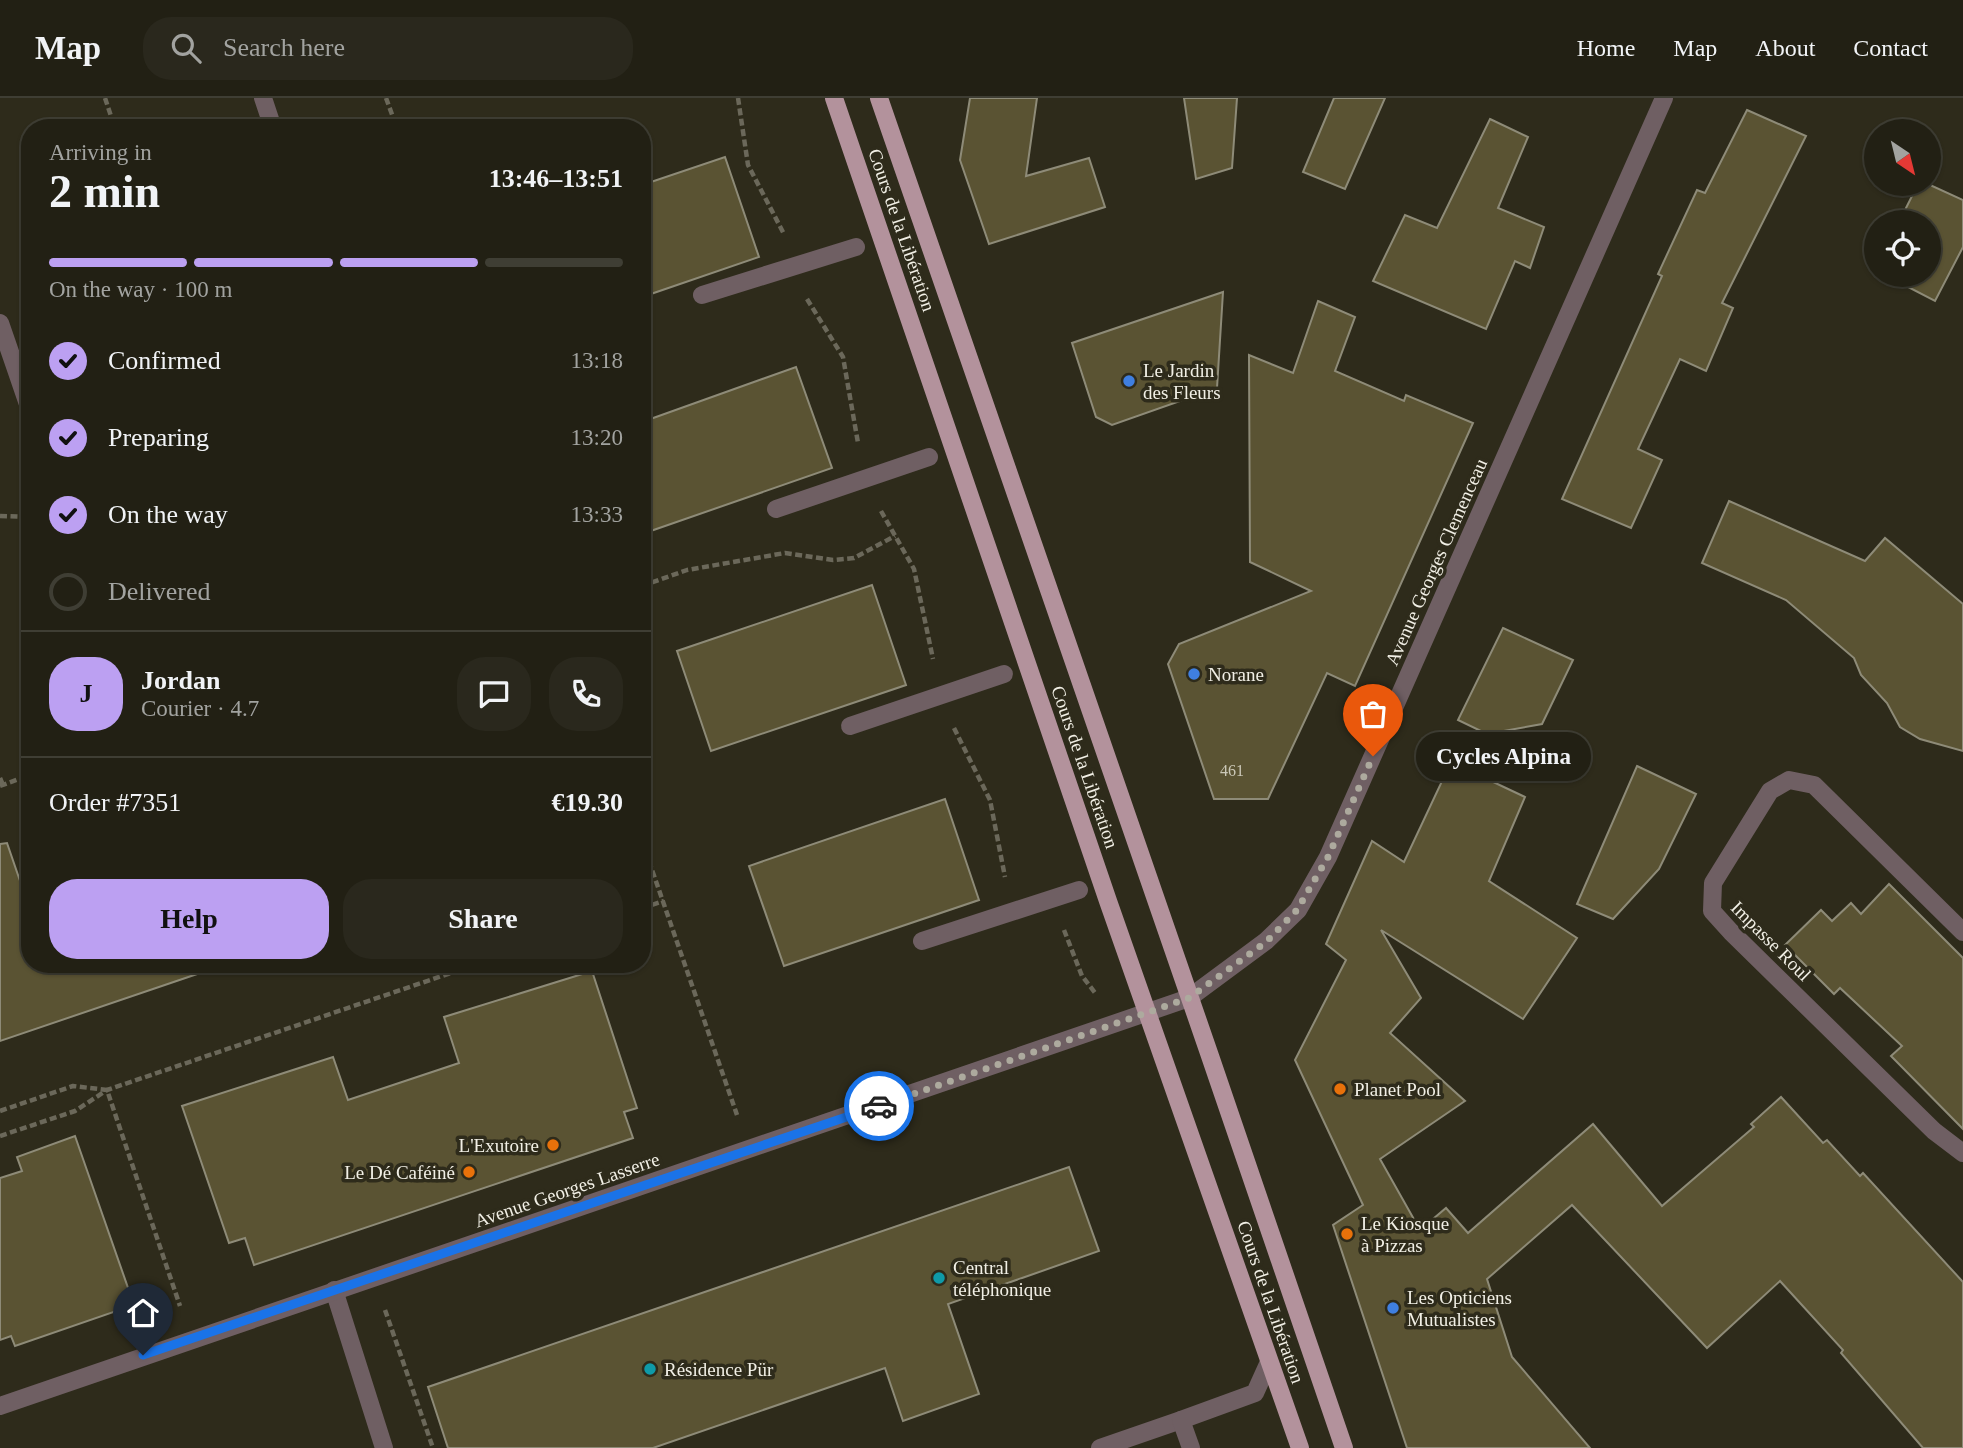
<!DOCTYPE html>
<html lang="en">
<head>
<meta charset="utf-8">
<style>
  :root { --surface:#222014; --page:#2a281d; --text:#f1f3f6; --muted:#a2a3a0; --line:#3f3e34; --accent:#bca0f2 }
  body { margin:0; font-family:"Times New Roman",serif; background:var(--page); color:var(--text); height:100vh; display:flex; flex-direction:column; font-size:26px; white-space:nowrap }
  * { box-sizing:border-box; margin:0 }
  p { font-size:23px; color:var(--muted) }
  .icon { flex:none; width:38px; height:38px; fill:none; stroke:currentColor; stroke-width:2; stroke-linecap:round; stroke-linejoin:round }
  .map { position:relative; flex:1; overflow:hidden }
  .details { position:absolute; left:21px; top:21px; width:630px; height:854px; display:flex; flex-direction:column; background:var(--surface); border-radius:28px; box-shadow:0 2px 5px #0004,0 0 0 2px var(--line) }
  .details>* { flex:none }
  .needle { width:46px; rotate:145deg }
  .controls { position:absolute; left:1864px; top:21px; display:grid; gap:14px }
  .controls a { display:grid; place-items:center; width:77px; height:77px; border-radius:50%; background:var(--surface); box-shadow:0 2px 5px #0004,0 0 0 2px var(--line); font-size:35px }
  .pin { position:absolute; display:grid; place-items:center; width:60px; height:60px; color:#fff; margin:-72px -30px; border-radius:50% 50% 50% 0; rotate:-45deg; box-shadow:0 0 7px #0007 }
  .pin .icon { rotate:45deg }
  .courier { position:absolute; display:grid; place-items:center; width:70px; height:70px; margin:-35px; border:5px solid #1a73e8; border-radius:50%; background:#fff; color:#222; box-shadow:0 2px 9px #0007 }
  .bubble { position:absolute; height:49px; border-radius:24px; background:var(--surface); box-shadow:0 2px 5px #0004,0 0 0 2px var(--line); font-size:23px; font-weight:600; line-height:49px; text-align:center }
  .headline em { font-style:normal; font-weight:600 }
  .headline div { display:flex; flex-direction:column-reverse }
  .headline { display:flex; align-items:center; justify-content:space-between; height:119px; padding:0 28px }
  h1 { font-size:46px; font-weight:600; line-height:52px }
  .bar { display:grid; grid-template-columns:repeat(4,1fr); gap:10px 7px; align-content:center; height:84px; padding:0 28px }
  .bar i { height:9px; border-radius:5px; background:var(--line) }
  .bar .on { background:var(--accent) }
  .bar p { grid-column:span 4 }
  .line { display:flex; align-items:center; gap:18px; padding:0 28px; border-top:2px solid var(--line) }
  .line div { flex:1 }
  .round { display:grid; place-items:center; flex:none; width:74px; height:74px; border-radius:28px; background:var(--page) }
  ol { padding:0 28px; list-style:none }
  li { display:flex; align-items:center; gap:21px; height:77px }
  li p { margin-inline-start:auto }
  li .icon { padding:7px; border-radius:50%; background:var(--accent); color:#111; stroke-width:4 }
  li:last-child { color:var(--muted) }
  li i { width:38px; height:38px; border:4px solid var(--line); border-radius:50% }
  .action { display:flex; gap:14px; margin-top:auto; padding:14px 28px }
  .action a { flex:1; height:80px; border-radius:28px; background:var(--accent); color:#111; font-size:28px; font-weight:600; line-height:80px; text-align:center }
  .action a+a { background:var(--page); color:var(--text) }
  header { display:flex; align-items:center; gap:42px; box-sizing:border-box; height:98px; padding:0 35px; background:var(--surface); border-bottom:2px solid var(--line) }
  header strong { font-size:33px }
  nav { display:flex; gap:38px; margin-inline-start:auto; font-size:24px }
  .search { width:490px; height:63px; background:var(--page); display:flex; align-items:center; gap:18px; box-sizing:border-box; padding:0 24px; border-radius:28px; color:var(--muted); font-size:26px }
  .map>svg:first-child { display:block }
  .building { fill:#5a5333; stroke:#8e8b78; stroke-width:2 }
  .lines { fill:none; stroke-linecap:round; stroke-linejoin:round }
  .path { stroke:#6b685a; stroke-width:4.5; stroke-dasharray:7 3.5; stroke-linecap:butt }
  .minor { stroke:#6f5f63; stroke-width:18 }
  .major { stroke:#b3929c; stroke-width:18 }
  .done { stroke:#adaa9e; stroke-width:7; stroke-dasharray:0 12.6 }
  .route { stroke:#1a73e8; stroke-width:9 }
  .shop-dot { fill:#3f7fe0; stroke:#2e2b1b; stroke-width:2.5 }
  .food-dot { fill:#e8710a; stroke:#2e2b1b; stroke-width:2.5 }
  .culture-dot { fill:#0f9aa8; stroke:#2e2b1b; stroke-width:2.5 }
  .labels { text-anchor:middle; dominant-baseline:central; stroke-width:7; stroke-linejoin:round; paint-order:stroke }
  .number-label { font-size:16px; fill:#cbc8b8 }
  .street-label { font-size:19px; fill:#f1efe5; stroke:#2e2b1b }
  .poi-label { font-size:19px; fill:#f1efe5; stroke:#2e2b1b; text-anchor:start }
</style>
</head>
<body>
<header>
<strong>Map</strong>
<div class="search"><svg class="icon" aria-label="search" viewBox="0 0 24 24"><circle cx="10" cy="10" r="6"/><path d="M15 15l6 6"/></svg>Search here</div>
<nav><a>Home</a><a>Map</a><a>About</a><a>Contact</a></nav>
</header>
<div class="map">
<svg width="1963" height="1350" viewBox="0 0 1963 1350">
  <rect width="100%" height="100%" fill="#2e2b1b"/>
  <g class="building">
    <path d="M970,0H1037L1026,78L1089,60L1105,109L989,146L960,62Z"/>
    <path d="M1184,0H1237L1232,70L1196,81Z"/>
    <path d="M1334,0H1385L1345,91L1303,74Z"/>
    <path d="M1747,12L1806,38L1722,205L1733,210L1706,273L1680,261L1638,351L1662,362L1631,430L1562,401L1662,178L1658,176L1697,92L1705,95Z"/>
    <path d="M1490,21L1528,39L1498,110L1544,129L1530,170L1515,163L1486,231L1373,183L1405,117L1437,130Z"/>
    <path d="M725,59L759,159L642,199V87Z"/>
    <path d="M1918,86H1928L1963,102V149L1935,203L1885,177H1928V124H1899Z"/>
    <path d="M1223,194L1217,290L1112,327L1096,319L1072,245Z"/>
    <path d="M1318,203L1355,219L1335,273L1404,303L1406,297L1473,325L1355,588L1327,575L1268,701H1214L1168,566L1179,546L1311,493L1250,464L1249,257L1293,275Z"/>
    <path d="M796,269L832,370L642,436V324Z"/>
    <path d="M1729,403L1865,463L1885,440L1963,506V653L1920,641L1900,629L1887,605L1861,577L1854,560L1786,502L1702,465Z"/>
    <path d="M872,487L906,587L711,653L677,553Z"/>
    <path d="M1503,530L1573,562L1542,626L1487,636L1458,622Z"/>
    <path d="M1451,664L1525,699L1489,783L1577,840L1523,921L1381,832L1421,900L1390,935L1465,1003L1380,1061L1420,1132L1446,1110L1468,1135L1593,1026L1662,1108L1754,1029L1751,1026L1781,999L1823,1045L1827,1042L1860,1078L1863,1075L1963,1184V1350H1923L1841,1255L1843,1252L1780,1183L1707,1250L1572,1107L1487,1181L1512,1259L1590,1350H1407L1333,1127L1363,1107L1295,962L1346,862L1326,846L1372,743L1404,764Z"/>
    <path d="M1637,668L1696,696L1659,771L1613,821L1577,806Z"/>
    <path d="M945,701L979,802L784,868L749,768Z"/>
    <path d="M7,745L30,812V866H205L206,873L0,943V746Z"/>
    <path d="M1889,786L1963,860V1031L1891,958L1902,948L1840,890L1834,896L1785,847L1821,812L1832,823L1851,805L1861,816Z"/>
    <path d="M592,873L637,1010L624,1014L633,1040L254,1167L245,1140L229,1145L182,1008L333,959L348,1002L459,965L444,919Z"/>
    <path d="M75,1038L134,1207L15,1248L11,1238L0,1242V1080L22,1073L17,1059Z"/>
    <path d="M1069,1069L1099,1153L948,1206L979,1296L903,1323L885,1270L653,1350H448L428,1289Z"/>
  </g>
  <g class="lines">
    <g class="path">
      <path d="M105,0L115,30"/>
      <path d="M386,0L397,30"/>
      <path d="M738,0L748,67L784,136"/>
      <path d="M807,201L843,259L858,345"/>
      <path d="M881,413L914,471L933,561"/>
      <path d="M0,418L30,419"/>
      <path d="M642,488L687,472L785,455L833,462L854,460L895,438"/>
      <path d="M954,630L990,702L1005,779"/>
      <path d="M0,680L3,687"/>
      <path d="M0,688L30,677"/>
      <path d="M642,743L737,1017"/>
      <path d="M642,810L664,803"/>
      <path d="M1064,832L1082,878L1096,896"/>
      <path d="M0,1013L73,988L107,992L180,1208"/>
      <path d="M0,1038L75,1013L107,992L477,866"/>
      <path d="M385,1212L433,1350"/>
    </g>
    <g class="minor">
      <path d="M263,0L273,30"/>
      <path d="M702,197L856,149"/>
      <path d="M0,225L30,312"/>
      <path d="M776,411L929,359"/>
      <path d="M850,628L1004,576"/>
      <path d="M1963,834L1814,687L1789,682L1770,693L1713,785L1712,813L1731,834L1934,1033L1963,1055"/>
      <path d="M922,843L1079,792"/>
      <path d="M334,1192L384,1350"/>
      <path d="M0,1308L1189,900L1266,843L1298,812L1328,759L1664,0"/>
      <path d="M1100,1350L1181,1322"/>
      <path d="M1191,1350L1181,1322L1255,1295L1269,1264"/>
    </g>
    <g class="major">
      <path d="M834,0L1108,803L1300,1350"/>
      <path d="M879,0C1032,451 1192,899 1344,1350"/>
    </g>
  </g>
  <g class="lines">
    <path class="done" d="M879,1008L1189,900L1266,844L1297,812L1328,759L1373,658"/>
    <path class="route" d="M143,1257L879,1008"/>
  </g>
  <g class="shop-dot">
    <circle cx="1129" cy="283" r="7"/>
    <circle cx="1194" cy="576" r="7"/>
    <circle cx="1393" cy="1210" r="7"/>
  </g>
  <g class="food-dot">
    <circle cx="1340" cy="991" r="7"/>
    <circle cx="553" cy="1047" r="7"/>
    <circle cx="469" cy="1074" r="7"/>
    <circle cx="1347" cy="1136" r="7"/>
  </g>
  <g class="culture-dot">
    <circle cx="939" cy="1180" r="7"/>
    <circle cx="650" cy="1271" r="7"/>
  </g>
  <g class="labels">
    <g class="number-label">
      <text x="1232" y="672">461</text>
    </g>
    <g class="street-label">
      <text transform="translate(902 132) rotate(71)">Cours de la Libération</text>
      <text transform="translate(1436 464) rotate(-66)">Avenue Georges Clemenceau</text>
      <text transform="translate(1085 669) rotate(71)">Cours de la Libération</text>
      <text transform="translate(1771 843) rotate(45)">Impasse Roul</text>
      <text transform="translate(567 1092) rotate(-19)">Avenue Georges Lasserre</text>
      <text transform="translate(1271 1204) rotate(71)">Cours de la Libération</text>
    </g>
    <g class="poi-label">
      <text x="1143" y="272">Le Jardin<tspan x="1143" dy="22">des Fleurs</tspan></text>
      <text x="1208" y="576">Norane</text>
      <text x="1354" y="991">Planet Pool</text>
      <text x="539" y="1047" text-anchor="end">L'Exutoire</text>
      <text x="455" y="1074" text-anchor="end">Le Dé Caféiné</text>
      <text x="1361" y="1125">Le Kiosque<tspan x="1361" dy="22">à Pizzas</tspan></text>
      <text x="953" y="1169">Central<tspan x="953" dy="22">téléphonique</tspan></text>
      <text x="1407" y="1199">Les Opticiens<tspan x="1407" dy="22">Mutualistes</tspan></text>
      <text x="664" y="1271">Résidence Pür</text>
    </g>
  </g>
</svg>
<div class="controls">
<a><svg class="needle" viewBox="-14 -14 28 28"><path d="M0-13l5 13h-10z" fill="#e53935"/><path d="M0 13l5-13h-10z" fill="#a2a3a0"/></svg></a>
<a><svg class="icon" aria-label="locate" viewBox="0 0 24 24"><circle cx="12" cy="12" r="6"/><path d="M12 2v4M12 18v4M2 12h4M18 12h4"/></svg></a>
</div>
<div class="pin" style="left:1373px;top:658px;background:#ea580c"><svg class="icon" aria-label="bag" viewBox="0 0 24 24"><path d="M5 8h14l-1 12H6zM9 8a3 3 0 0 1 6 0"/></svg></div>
<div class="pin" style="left:143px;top:1257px;background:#1f2937"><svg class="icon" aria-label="home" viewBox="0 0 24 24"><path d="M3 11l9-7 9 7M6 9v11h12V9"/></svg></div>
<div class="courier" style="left:879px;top:1008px"><svg class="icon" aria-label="car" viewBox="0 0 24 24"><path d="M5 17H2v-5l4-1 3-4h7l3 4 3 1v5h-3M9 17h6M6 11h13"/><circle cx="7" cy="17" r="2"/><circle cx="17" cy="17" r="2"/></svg></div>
<div class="bubble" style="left:1416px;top:634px;width:175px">Cycles Alpina</div>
<section class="details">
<div class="headline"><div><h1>2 min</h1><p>Arriving in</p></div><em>13:46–13:51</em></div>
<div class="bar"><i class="on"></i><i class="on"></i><i class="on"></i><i></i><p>On the way · 100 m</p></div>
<ol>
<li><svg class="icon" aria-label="check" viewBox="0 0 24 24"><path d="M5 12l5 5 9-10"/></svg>Confirmed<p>13:18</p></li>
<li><svg class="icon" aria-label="check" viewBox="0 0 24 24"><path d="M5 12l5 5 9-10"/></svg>Preparing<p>13:20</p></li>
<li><svg class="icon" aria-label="check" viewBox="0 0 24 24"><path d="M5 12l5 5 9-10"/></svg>On the way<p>13:33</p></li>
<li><i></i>Delivered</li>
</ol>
<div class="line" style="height:126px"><b class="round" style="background:var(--accent);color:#111">J</b><div><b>Jordan</b><p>Courier · 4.7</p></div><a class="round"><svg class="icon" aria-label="chat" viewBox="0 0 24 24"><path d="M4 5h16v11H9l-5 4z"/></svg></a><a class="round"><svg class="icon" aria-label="phone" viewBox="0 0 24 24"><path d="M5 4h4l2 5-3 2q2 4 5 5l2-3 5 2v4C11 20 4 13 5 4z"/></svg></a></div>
<div class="line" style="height:91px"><div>Order #7351</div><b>€19.30</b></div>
<div class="action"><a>Help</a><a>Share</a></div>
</section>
</div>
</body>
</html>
